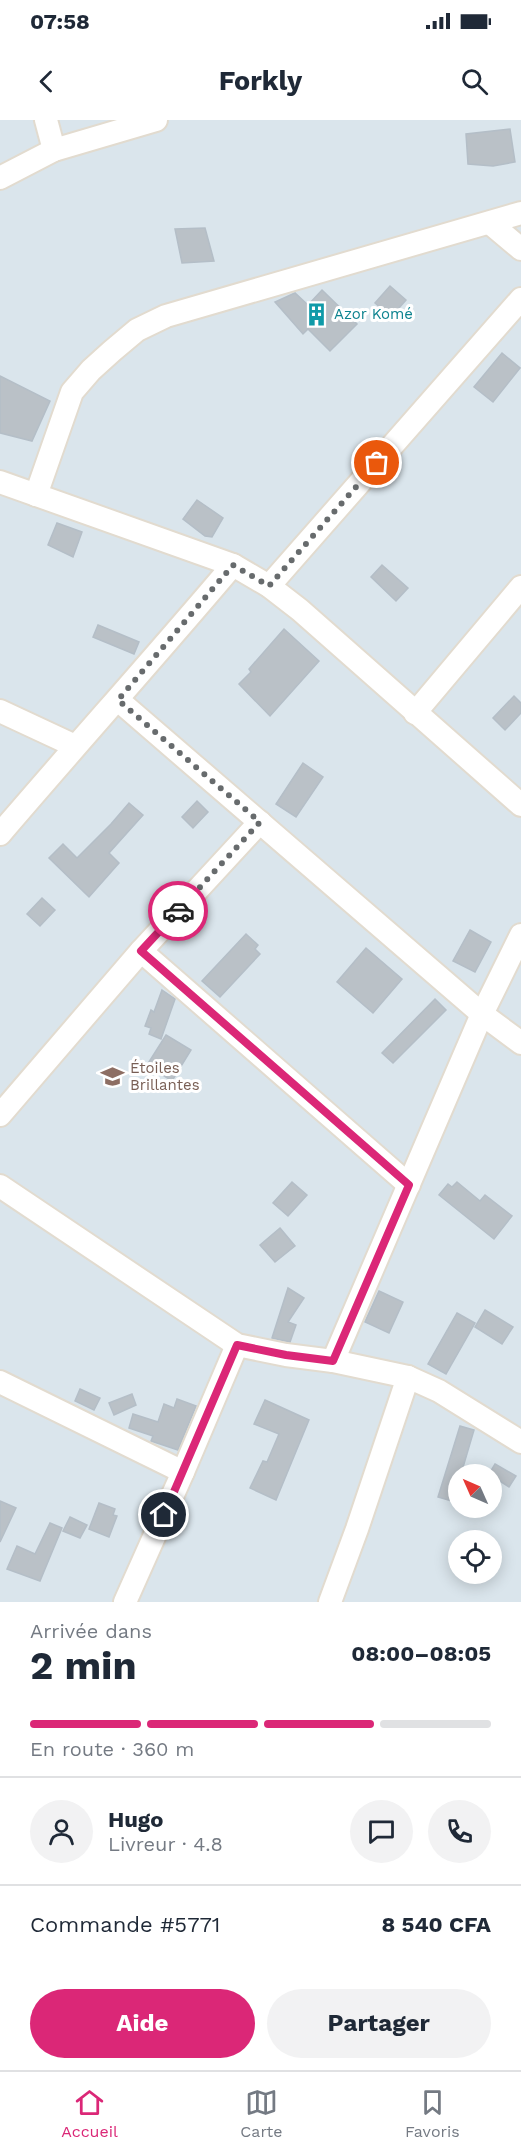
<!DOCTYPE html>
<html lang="fr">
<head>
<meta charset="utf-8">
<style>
  :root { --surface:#fff; --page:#f2f2f3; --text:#1f2937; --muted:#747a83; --line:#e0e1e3; --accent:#db2777 }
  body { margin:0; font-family:"Work Sans",sans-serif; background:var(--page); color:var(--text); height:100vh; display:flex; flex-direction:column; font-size:22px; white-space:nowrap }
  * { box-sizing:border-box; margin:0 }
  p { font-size:20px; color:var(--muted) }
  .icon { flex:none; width:33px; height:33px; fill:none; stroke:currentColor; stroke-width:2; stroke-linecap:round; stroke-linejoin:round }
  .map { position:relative; height:1482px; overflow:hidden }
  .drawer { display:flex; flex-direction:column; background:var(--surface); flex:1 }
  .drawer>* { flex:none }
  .needle { width:39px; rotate:315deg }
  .fabs { position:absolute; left:448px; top:1344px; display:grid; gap:12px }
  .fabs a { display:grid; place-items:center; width:54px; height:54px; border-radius:50%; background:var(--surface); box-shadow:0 3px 15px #0003; font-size:30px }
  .pin { position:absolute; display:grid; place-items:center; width:51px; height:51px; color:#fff; margin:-26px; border:3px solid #fff; border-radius:50%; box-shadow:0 2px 6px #0007 }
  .courier { position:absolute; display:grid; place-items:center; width:60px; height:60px; margin:-30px; border:4px solid #db2777; border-radius:50%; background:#fff; color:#222; box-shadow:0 2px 8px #0007 }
  .summary em { font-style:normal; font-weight:700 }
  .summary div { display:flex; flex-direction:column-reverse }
  .summary { display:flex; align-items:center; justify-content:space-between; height:102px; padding:0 30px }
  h1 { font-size:39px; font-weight:700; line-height:45px }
  .bar { display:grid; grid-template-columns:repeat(4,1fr); gap:9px 6px; align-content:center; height:72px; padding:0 30px }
  .bar i { height:8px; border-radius:4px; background:var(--line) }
  .bar .selected { background:var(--accent) }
  .bar p { grid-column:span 4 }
  .line { display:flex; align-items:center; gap:15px; padding:0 30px; border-top:2px solid var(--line) }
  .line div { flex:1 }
  .round { display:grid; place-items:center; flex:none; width:63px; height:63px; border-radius:32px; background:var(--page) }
  .primary-button { display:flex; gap:12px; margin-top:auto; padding:12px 30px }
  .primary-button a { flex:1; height:69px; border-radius:36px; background:var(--accent); color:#fff; font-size:24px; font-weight:700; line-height:69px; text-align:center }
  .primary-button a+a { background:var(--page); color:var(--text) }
  .status { display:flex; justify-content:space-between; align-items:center; height:42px; padding:0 30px; background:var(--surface); direction:ltr }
  .status svg { height:16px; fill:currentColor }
  header { display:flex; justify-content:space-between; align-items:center; height:78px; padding:0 30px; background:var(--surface); font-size:27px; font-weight:700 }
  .tabs { display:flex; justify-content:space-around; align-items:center; height:84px; border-top:2px solid var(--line); background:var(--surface); font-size:16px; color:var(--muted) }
  .tabs a { display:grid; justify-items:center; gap:3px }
  .tabs .selected { color:var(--accent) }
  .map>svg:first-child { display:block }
  .building { fill:#bac1c7; stroke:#b4bec7; stroke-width:1.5 }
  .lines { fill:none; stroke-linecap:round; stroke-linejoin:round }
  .minor-casing { stroke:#e2dbcf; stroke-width:26 }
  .minor { stroke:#fff; stroke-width:22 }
  .done { stroke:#676b6d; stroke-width:6; stroke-dasharray:0 10.8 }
  .route { stroke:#db2777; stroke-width:8 }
  .labels { text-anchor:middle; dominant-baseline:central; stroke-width:6; stroke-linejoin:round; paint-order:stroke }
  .culture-label { font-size:15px; fill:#0d838f; stroke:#fff; text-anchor:start }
  .education-label { font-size:15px; fill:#785e54; stroke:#fff; text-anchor:start }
</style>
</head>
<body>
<div class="status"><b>07:58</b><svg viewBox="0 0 49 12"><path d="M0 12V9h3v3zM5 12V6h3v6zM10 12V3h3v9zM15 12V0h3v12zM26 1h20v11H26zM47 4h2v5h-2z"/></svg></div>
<header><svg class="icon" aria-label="back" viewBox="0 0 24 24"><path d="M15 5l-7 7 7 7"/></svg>Forkly<svg class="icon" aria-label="search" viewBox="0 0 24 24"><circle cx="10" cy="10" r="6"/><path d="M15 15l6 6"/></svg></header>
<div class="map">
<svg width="521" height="1482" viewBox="0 0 521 1482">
  <rect width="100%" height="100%" fill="#dae5ec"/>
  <g class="building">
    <path d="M510,9L515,42L493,46L468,44L466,14Z"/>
    <path d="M205,108L214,141L182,143L175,109Z"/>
    <path d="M390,166L406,180L391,197L375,183Z"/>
    <path d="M322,170L357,204L330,231L308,209L303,214L275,182L295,173L308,185Z"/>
    <path d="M502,233L520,248L493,282L474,267Z"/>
    <path d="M0,256L50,281L32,321L0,313Z"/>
    <path d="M197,380L223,398L212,417L205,416L183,399Z"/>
    <path d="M57,403L82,412L73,437L48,425Z"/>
    <path d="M382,445L408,468L396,481L371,457Z"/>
    <path d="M98,505L139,522L134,534L93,517Z"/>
    <path d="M284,509L319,541L270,596L239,564L251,552L249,549Z"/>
    <path d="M514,576L521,583V593L505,610L493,598Z"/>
    <path d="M303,643L323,657L296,697L276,684Z"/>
    <path d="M197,681L208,692L193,708L182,697Z"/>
    <path d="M129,683L143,695L109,733L119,743L89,777L49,738L63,724L77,738L111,704Z"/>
    <path d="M42,778L55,790L40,806L27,794Z"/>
    <path d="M470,810L491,822L475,852L453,841Z"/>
    <path d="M246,814L258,825L255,829L260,834L220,877L202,861Z"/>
    <path d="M366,828L402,859L373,893L337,862Z"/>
    <path d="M162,870L175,879L161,919L149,914L151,908L145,906L151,890L154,892Z"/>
    <path d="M435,879L446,890L393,943L382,933Z"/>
    <path d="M166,915L191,930L172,961L147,945Z"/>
    <path d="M292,1062L307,1075L288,1096L273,1083Z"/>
    <path d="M457,1062L480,1081L485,1075L512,1096L494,1119L439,1075L448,1064L452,1067Z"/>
    <path d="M280,1108L295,1126L275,1142L260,1125Z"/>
    <path d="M288,1168L304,1178L288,1202L296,1205L290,1222L272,1218Z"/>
    <path d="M379,1171L403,1182L389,1213L365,1202Z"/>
    <path d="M485,1190L513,1207L502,1224L475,1207Z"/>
    <path d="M457,1193L475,1203L446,1254L428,1244Z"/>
    <path d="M80,1269L100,1278L94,1290L75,1281Z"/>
    <path d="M132,1274L136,1285L114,1295L109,1283Z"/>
    <path d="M177,1279L196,1286L178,1330L151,1321L153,1316L129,1308L133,1294L158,1302L164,1284L174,1288Z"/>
    <path d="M265,1280L309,1300L276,1380L250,1368L263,1341L267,1342L279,1314L254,1304Z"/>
    <path d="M460,1306L474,1310L461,1354H459L452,1381L438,1377Z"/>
    <path d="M495,1344L516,1356L509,1367L492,1356V1354H489Z"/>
    <path d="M0,1381L16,1388L0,1422Z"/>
    <path d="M99,1383L115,1389L113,1395L117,1396L109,1417L89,1409Z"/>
    <path d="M70,1397L87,1405L80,1418L63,1411Z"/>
    <path d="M50,1403L62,1408L40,1461L7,1449L17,1426L35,1434Z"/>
  </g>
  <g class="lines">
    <defs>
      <g id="minor">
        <path d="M46,0L54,30"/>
        <path d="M0,58L54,30L156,0"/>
        <path d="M490,103L521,129"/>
        <path d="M0,362L233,445L269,466L300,490L521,685"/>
        <path d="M36,375L72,272L91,250L112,231L137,210L166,196L521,93"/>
        <path d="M269,466L521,179"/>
        <path d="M118,580L482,894L521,923"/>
        <path d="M0,591L75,626"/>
        <path d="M415,593L521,467"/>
        <path d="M0,714C77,624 156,536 233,445"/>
        <path d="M141,831L409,1065"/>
        <path d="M0,995L141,831L260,702"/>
        <path d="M0,1066L237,1225L286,1235L333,1241L408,1257L439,1271L521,1322"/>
        <path d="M333,1241L482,894L521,815"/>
        <path d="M0,1262L183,1352"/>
        <path d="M125,1482L183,1352L237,1225"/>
        <path d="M330,1482L357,1409L408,1257"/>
      </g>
    </defs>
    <use href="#minor" class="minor-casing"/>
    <use href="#minor" class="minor"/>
  </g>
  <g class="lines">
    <path class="done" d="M178,791L260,702L118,580L233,445L269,466L377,343"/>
    <path class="route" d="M164,1395L237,1225L286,1235L333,1241L409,1065L141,831L178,791"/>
  </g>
  <defs>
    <symbol id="building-bare" viewBox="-9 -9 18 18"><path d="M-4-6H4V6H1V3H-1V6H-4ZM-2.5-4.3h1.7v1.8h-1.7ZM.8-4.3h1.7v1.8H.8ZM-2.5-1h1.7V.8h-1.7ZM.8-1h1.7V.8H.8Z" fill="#0f9aa8" stroke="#fff" stroke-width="2.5" paint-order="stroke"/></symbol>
    <symbol id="school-bare" viewBox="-9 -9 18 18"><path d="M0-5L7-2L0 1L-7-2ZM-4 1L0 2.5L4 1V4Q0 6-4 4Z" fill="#8d6e63" stroke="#fff" stroke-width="2.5" paint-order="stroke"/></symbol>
  </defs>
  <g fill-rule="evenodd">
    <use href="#building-bare" x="300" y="178" width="33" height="33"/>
    <use href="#school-bare" x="96" y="940" width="33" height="33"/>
  </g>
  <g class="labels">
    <g class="culture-label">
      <text x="334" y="194">Azor Komé</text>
    </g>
    <g class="education-label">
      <text x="130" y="948">Étoiles<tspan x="130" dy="17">Brillantes</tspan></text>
    </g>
  </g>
</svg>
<div class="fabs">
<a><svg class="needle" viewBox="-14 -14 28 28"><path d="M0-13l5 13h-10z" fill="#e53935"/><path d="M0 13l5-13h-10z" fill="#747a83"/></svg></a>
<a><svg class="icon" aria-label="locate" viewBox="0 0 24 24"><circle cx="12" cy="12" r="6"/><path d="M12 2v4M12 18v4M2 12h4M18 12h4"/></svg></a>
</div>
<div class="pin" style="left:377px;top:343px;background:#ea580c"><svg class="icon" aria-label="bag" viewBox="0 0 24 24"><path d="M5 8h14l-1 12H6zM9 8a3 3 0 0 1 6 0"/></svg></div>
<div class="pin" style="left:164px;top:1395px;background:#1f2937"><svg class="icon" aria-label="home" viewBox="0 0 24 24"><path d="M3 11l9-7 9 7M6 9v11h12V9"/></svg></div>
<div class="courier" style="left:178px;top:791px"><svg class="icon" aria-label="car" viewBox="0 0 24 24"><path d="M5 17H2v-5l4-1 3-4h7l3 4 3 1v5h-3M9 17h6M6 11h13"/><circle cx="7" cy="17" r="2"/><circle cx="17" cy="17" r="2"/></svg></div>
</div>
<section class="drawer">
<div class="summary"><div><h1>2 min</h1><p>Arrivée dans</p></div><em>08:00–08:05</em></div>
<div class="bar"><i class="selected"></i><i class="selected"></i><i class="selected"></i><i></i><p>En route · 360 m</p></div>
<div class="line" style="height:108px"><a class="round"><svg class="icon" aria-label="person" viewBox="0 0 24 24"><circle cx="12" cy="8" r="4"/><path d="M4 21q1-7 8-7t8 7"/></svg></a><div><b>Hugo</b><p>Livreur · 4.8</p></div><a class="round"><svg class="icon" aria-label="chat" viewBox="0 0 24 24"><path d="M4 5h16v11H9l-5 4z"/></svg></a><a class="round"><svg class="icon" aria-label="phone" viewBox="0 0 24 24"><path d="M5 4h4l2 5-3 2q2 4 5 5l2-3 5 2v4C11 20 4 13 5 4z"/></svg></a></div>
<div class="line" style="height:78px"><div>Commande #5771</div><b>8 540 CFA</b></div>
<div class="primary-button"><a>Aide</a><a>Partager</a></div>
</section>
<nav class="tabs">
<a class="selected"><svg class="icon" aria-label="home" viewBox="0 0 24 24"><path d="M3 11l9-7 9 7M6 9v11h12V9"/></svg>Accueil</a>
<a><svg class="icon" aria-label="map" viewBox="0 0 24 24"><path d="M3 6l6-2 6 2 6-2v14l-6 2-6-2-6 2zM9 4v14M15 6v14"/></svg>Carte</a>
<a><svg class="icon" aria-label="saved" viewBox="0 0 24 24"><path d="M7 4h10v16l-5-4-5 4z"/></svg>Favoris</a>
</nav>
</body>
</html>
